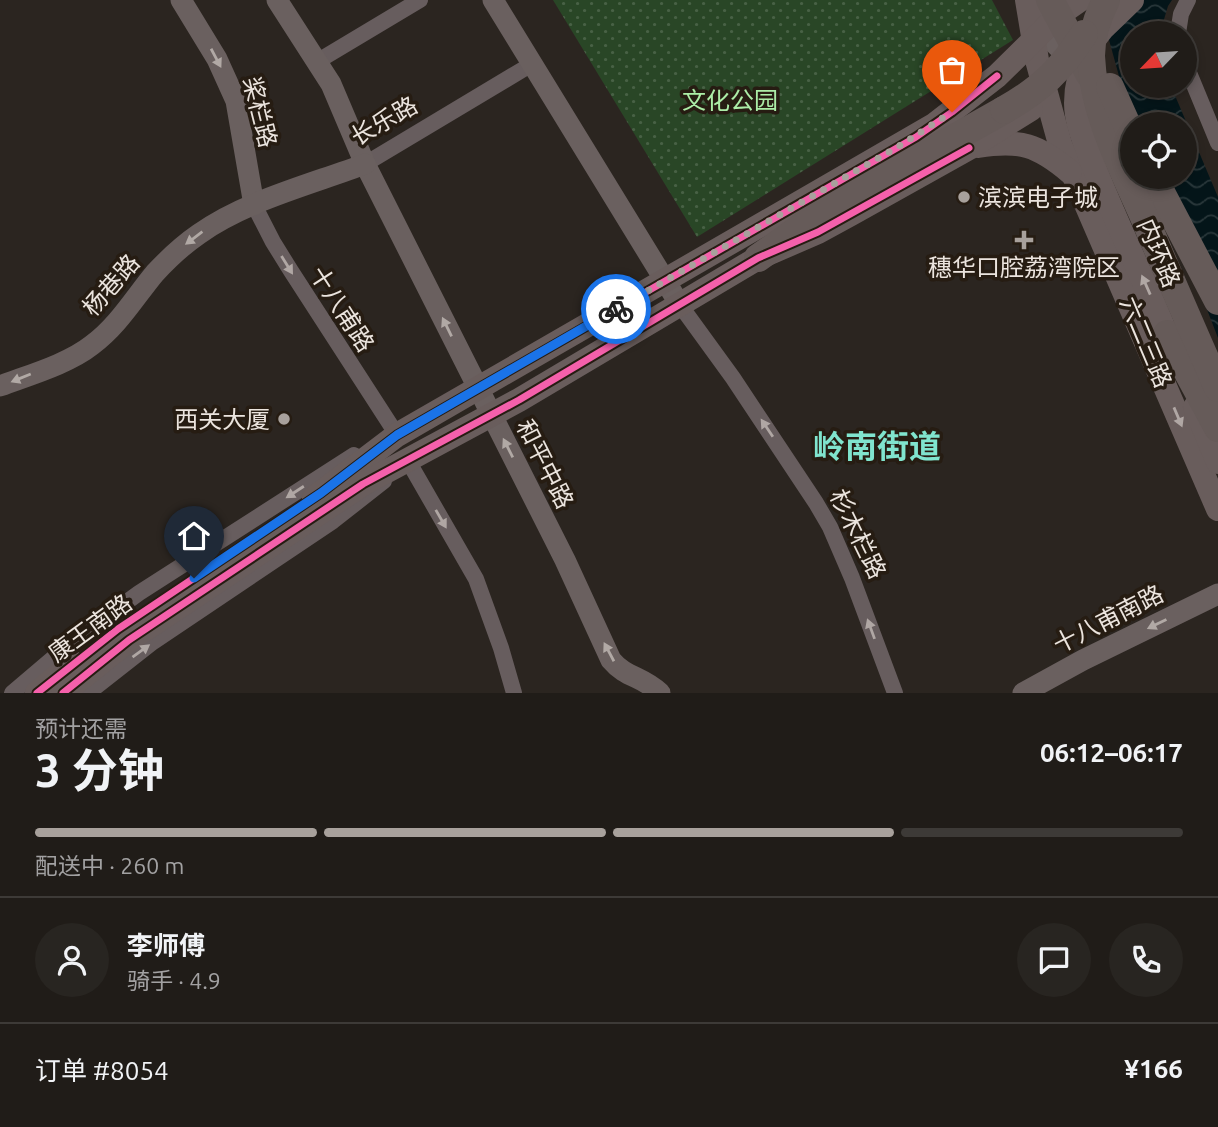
<!DOCTYPE html>
<html lang="zh">
<head>
<meta charset="utf-8">
<style>
  :root { --surface:#201c18; --page:#282521; --text:#f1f3f6; --muted:#a2a1a2; --line:#3d3a37; --accent:#a8a19c }
  body { margin:0; font-family:Ubuntu,"Noto Sans SC",sans-serif; background:var(--page); color:var(--text); height:100vh; display:flex; flex-direction:column; font-size:26px; white-space:nowrap }
  * { box-sizing:border-box; margin:0 }
  p { font-size:23px; color:var(--muted) }
  .icon { flex:none; width:38px; height:38px; fill:none; stroke:currentColor; stroke-width:2; stroke-linecap:round; stroke-linejoin:round }
  .map { position:relative; height:693px; overflow:hidden }
  .panel { display:flex; flex-direction:column; background:var(--surface); flex:1 }
  .panel>* { flex:none }
  .needle { width:46px; rotate:245deg }
  .controls { position:absolute; left:1120px; top:21px; display:grid; gap:14px }
  .controls a { display:grid; place-items:center; width:77px; height:77px; border-radius:50%; background:var(--surface); box-shadow:0 4px 10px #0003,0 0 0 2px var(--line); font-size:35px }
  .pin { position:absolute; display:grid; place-items:center; width:60px; height:60px; color:#fff; margin:-72px -30px; border-radius:50% 50% 50% 0; rotate:-45deg; box-shadow:0 0 7px #0007 }
  .pin .icon { rotate:45deg }
  .courier { position:absolute; display:grid; place-items:center; width:70px; height:70px; margin:-35px; border:5px solid #1a73e8; border-radius:50%; background:#fff; color:#222; box-shadow:0 2px 9px #0007 }
  .overview em { font-style:normal; font-weight:700 }
  .overview div { display:flex; flex-direction:column-reverse }
  .overview { display:flex; align-items:center; justify-content:space-between; height:119px; padding:0 35px }
  h1 { font-size:46px; font-weight:700; line-height:52px }
  .bar { display:grid; grid-template-columns:repeat(4,1fr); gap:10px 7px; align-content:center; height:84px; padding:0 35px }
  .bar i { height:9px; border-radius:5px; background:var(--line) }
  .bar .selected { background:var(--accent) }
  .bar p { grid-column:span 4 }
  .line { display:flex; align-items:center; gap:18px; padding:0 35px; border-top:2px solid var(--line) }
  .line div { flex:1 }
  .round { display:grid; place-items:center; flex:none; width:74px; height:74px; border-radius:37px; background:var(--page) }
  .map>svg:first-child { display:block }
  .park { fill:url(#park-dots) }
  .water { fill:url(#water-waves) }
  .lines { fill:none; stroke-linecap:round; stroke-linejoin:round }
  .street { stroke:#675d5e; stroke-width:16 }
  .secondary { stroke:#6a605f; stroke-width:21 }
  .primary { stroke:#695d5c; stroke-width:24 }
  .highway { stroke:#665b59; stroke-width:28 }
  .highway-bridge { stroke:#665b59; stroke-width:28 }
  .cycleway-casing { stroke:#261c12; stroke-width:11 }
  .cycleway { stroke:#f560ab; stroke-width:7 }
  .oneway { fill:#b1a9a5 }
  .oneway2 { fill:#b0a7a4 }
  .done { stroke:#a8a19c; stroke-width:7; stroke-dasharray:0 12.6 }
  .route { stroke:#1a73e8; stroke-width:9 }
  .poi-dot { fill:#a8a19c; stroke:#261c12; stroke-width:2.5 }
  .labels { text-anchor:middle; dominant-baseline:central; stroke-width:7; stroke-linejoin:round; paint-order:stroke }
  .park-label { font-size:24px; fill:#aceda7; stroke:#261c12 }
  .street-label { font-size:24px; fill:#ebe4de; stroke:#261c12 }
  .poi-label { font-size:24px; fill:#ebe4de; stroke:#261c12; text-anchor:start }
  .district-label { font-size:32px; font-weight:bold; fill:#80e4ce; stroke:#261c12 }
</style>
</head>
<body>
<div class="map">
<svg width="1218" height="693" viewBox="0 0 1218 693">
  <defs>
    <pattern id="park-dots" width="8" height="8" patternUnits="userSpaceOnUse" patternTransform="scale(1.75)"><rect width="8" height="8" fill="#294626"/><path d="M2 2h.1M6 6h.1" fill="none" stroke="#486145" stroke-width="1.8" stroke-linecap="round"/></pattern>
    <pattern id="water-waves" width="16" height="10" patternUnits="userSpaceOnUse" patternTransform="scale(1.75)"><rect width="16" height="10" fill="#041519"/><path d="M0 5q4-4 8 0t8 0" fill="none" stroke="#29373a"/></pattern>
  </defs>
  <rect width="100%" height="100%" fill="#2b2520"/>
  <path class="park" d="M553,0H992L1013,40L697,237Z"/>
  <path class="water" d="M1098,0H1172L1168,6L1160,33H1132V86H1171L1218,197V338L1156,177H1185V124H1136L1122,87Z"/>
  <g class="lines">
    <g class="street">
      <path d="M1178,33L1181,14L1188,0"/>
      <path d="M318,61L420,0"/>
      <path d="M1185,63L1218,143"/>
      <path d="M365,164L532,64"/>
      <path d="M254,205L273,242L291,271L397,435L391,438"/>
      <path d="M680,305L733,378L816,503L830,527L852,578L895,693"/>
      <path d="M401,465L407,459L476,579L501,648L514,693"/>
      <path d="M12,693L72,642L139,593L354,455"/>
      <path d="M88,693L153,642L333,521L384,481"/>
    </g>
    <g class="secondary">
      <path d="M181,0L217,59L236,101L254,205"/>
      <path d="M277,0L331,84L365,164L565,560L611,660C626,678 642,676 660,693"/>
      <path d="M493,0L680,305"/>
      <path d="M1038,15L1049,38L1060,49L1074,46L1083,41"/>
      <path d="M0,386C29,375 68,364 92,345C118,326 135,297 155,273C168,259 183,245 199,234C245,201 312,184 365,164"/>
      <path d="M1023,693L1083,660L1218,594"/>
    </g>
    <g class="primary">
      <path d="M1027,0L1037,60L1060,144L1218,509"/>
      <path d="M1093,41L1103,28L1132,0"/>
      <path d="M1089,51C1081,67 1076,85 1076,103C1076,125 1087,148 1095,169C1119,230 1149,289 1173,351"/>
      <path d="M978,146C1020,139 1038,145 1070,172"/>
      <path d="M1195,407L1218,462"/>
      <path d="M314,498L397,435L934,125L997,76L1060,14L1080,0"/>
      <path d="M37,693L73,663"/>
      <path d="M63,693L129,640L363,484L519,400L758,258L818,232L851,214L969,148L1031,109"/>
    </g>
    <g class="highway">
      <path d="M1153,177L1218,301"/>
      <path d="M758,258L818,215L1004,110"/>
      <path d="M1167,334L1218,428"/>
    </g>
    <g class="highway-bridge">
      <path d="M1050,0L1090,75"/>
      <path d="M1106,0C1097,18 1091,36 1091,56C1093,112 1122,167 1144,217C1168,274 1193,331 1218,388"/>
      <path d="M1110,87L1132,136"/>
      <path d="M1004,110C1041,89 1061,70 1084,34"/>
    </g>
    <defs>
      <g id="cycleway">
        <path d="M37,693L118,629L321,493L397,435L916,137L952,112L997,76"/>
        <path d="M63,693L129,640L363,484L519,400L758,258L818,232L969,148"/>
      </g>
    </defs>
    <use href="#cycleway" class="cycleway-casing"/>
    <use href="#cycleway" class="cycleway"/>
  </g>
  <defs><path id="oneway-solid" d="M-6-.8H1V-3.2L6.5 0L1 3.2V.8H-6Z" transform="scale(1.75)"/></defs>
  <g class="oneway">
    <use href="#oneway-solid" transform="translate(216 58) rotate(62)"/>
    <use href="#oneway-solid" transform="translate(194 238) rotate(143)"/>
    <use href="#oneway-solid" transform="translate(447 327) rotate(-116)"/>
    <use href="#oneway-solid" transform="translate(21 378) rotate(158)"/>
    <use href="#oneway-solid" transform="translate(508 448) rotate(-117)"/>
    <use href="#oneway-solid" transform="translate(1157 624) rotate(154)"/>
    <use href="#oneway-solid" transform="translate(609 652) rotate(-118)"/>
  </g>
  <g class="oneway2">
    <use href="#oneway-solid" transform="translate(287 265) rotate(58)"/>
    <use href="#oneway-solid" transform="translate(1146 285) rotate(-114)"/>
    <use href="#oneway-solid" transform="translate(1178 417) rotate(67)"/>
    <use href="#oneway-solid" transform="translate(767 428) rotate(-124)"/>
    <use href="#oneway-solid" transform="translate(295 492) rotate(147)"/>
    <use href="#oneway-solid" transform="translate(441 519) rotate(60)"/>
    <use href="#oneway-solid" transform="translate(871 629) rotate(-110)"/>
    <use href="#oneway-solid" transform="translate(141 651) rotate(-36)"/>
  </g>
  <g class="lines">
    <path class="done" d="M616,309L896,148L952,112"/>
    <path class="route" d="M194,578L321,493L397,435L616,309"/>
  </g>
  <g class="poi-dot">
    <circle cx="964" cy="197" r="7"/>
    <path d="M1020.5 229.5h7v7h7v7h-7v7h-7v-7h-7v-7h7z"/>
    <circle cx="284" cy="419" r="7"/>
  </g>
  <g class="labels">
    <g class="park-label">
      <text x="730" y="100">文化公园</text>
    </g>
    <g class="street-label">
      <text transform="translate(260 112) rotate(76)">桨栏路</text>
      <text transform="translate(384 121) rotate(-30)">长乐路</text>
      <text transform="translate(1159 253) rotate(67)">内环路</text>
      <text transform="translate(111 285) rotate(-49)">杨巷路</text>
      <text transform="translate(342 309) rotate(57)">十八甫路</text>
      <text transform="translate(1146 342) rotate(67)">六二三路</text>
      <text transform="translate(545 464) rotate(63)">和平中路</text>
      <text transform="translate(858 534) rotate(64)">杉木栏路</text>
      <text transform="translate(1108 619) rotate(-27)">十八甫南路</text>
      <text transform="translate(90 628) rotate(-36)">康王南路</text>
    </g>
    <g class="poi-label">
      <text x="978" y="197">滨滨电子城</text>
      <text x="1024" y="267" text-anchor="middle">穗华口腔荔湾院区</text>
      <text x="270" y="419" text-anchor="end">西关大厦</text>
    </g>
    <g class="district-label">
      <text x="877" y="446">岭南街道</text>
    </g>
  </g>
</svg>
<div class="controls">
<a><svg class="needle" viewBox="-14 -14 28 28"><path d="M0-13l5 13h-10z" fill="#e53935"/><path d="M0 13l5-13h-10z" fill="#a2a1a2"/></svg></a>
<a><svg class="icon" aria-label="locate" viewBox="0 0 24 24"><circle cx="12" cy="12" r="6"/><path d="M12 2v4M12 18v4M2 12h4M18 12h4"/></svg></a>
</div>
<div class="pin" style="left:952px;top:112px;background:#ea580c"><svg class="icon" aria-label="bag" viewBox="0 0 24 24"><path d="M5 8h14l-1 12H6zM9 8a3 3 0 0 1 6 0"/></svg></div>
<div class="pin" style="left:194px;top:578px;background:#1f2937"><svg class="icon" aria-label="home" viewBox="0 0 24 24"><path d="M3 11l9-7 9 7M6 9v11h12V9"/></svg></div>
<div class="courier" style="left:616px;top:309px"><svg class="icon" aria-label="bike" viewBox="0 0 24 24"><circle cx="6" cy="16" r="4"/><circle cx="18" cy="16" r="4"/><path d="M6 16l4-8h5l3 8M10 8l3 8H6M13 5h3"/></svg></div>
</div>
<section class="panel">
<div class="overview"><div><h1>3 分钟</h1><p>预计还需</p></div><em>06:12–06:17</em></div>
<div class="bar"><i class="selected"></i><i class="selected"></i><i class="selected"></i><i></i><p>配送中 · 260 m</p></div>
<div class="line" style="height:126px"><a class="round"><svg class="icon" aria-label="person" viewBox="0 0 24 24"><circle cx="12" cy="8" r="4"/><path d="M4 21q1-7 8-7t8 7"/></svg></a><div><b>李师傅</b><p>骑手 · 4.9</p></div><a class="round"><svg class="icon" aria-label="chat" viewBox="0 0 24 24"><path d="M4 5h16v11H9l-5 4z"/></svg></a><a class="round"><svg class="icon" aria-label="phone" viewBox="0 0 24 24"><path d="M5 4h4l2 5-3 2q2 4 5 5l2-3 5 2v4C11 20 4 13 5 4z"/></svg></a></div>
<div class="line" style="height:91px"><div>订单 #8054</div><b>¥166</b></div>
</section>
</body>
</html>
